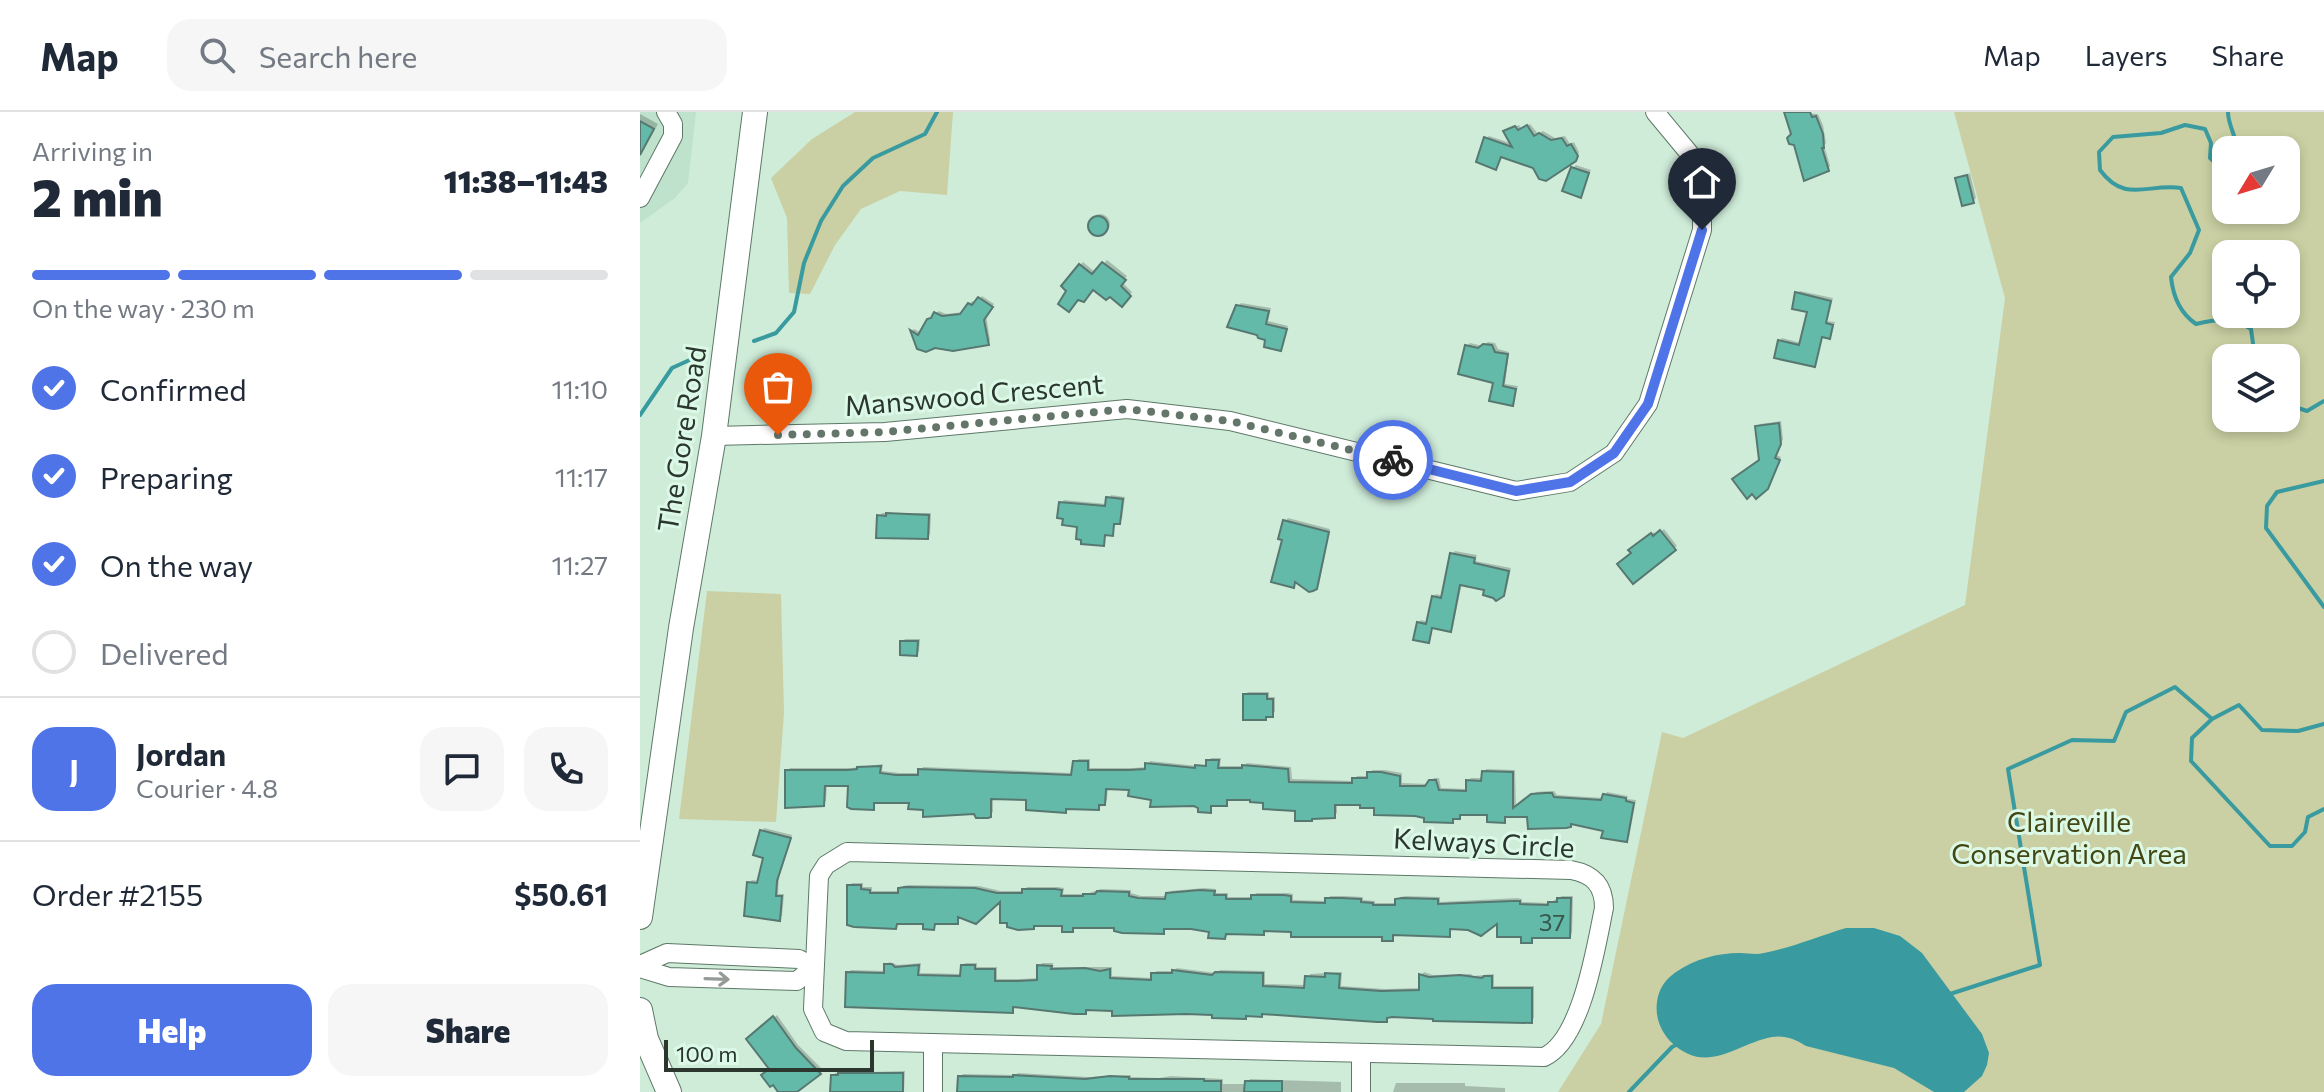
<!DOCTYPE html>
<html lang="en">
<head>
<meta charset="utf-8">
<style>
  :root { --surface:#fff; --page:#f6f6f7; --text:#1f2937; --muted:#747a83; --line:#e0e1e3; --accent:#4f74e8 }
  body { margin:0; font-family:Commissioner,sans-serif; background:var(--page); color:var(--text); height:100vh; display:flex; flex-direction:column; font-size:30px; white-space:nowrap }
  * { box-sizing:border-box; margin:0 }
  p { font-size:26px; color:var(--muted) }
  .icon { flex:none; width:44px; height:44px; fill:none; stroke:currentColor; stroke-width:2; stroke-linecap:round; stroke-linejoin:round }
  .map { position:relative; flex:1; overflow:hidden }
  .details { display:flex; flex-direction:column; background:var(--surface); width:640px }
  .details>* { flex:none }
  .needle { width:52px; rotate:232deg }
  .controls { position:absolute; left:1572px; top:24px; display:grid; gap:16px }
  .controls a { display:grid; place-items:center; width:88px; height:88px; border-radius:16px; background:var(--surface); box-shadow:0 4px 12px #0003; font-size:40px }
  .scale { position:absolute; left:24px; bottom:20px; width:210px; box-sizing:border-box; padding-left:8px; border:4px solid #2a362e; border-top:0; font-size:22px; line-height:28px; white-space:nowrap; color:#2a362e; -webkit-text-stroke:6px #dcf9e7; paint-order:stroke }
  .pin { position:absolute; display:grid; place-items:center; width:68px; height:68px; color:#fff; margin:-82px -34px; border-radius:50% 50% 50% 0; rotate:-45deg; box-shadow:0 0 8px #0007 }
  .pin .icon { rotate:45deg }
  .courier { position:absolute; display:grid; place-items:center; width:80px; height:80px; margin:-40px; border:6px solid #4f74e8; border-radius:50%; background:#fff; color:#222; box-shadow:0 2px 10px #0007 }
  .summary em { font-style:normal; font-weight:800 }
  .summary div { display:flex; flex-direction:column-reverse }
  .summary { display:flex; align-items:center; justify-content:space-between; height:136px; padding:0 32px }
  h1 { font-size:52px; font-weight:800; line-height:60px }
  .bar { display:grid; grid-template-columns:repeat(4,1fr); gap:12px 8px; align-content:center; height:96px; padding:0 32px }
  .bar i { height:10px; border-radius:6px; background:var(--line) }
  .bar .selected { background:var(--accent) }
  .bar p { grid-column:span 4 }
  .line { display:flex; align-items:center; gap:20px; padding:0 32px; border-top:2px solid var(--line) }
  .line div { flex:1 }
  .round { display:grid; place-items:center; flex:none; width:84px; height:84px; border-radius:24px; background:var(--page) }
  ol { padding:0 32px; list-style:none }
  li { display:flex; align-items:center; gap:24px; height:88px }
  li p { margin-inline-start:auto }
  li .icon { padding:8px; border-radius:50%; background:var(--accent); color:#fff; stroke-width:4 }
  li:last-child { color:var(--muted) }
  li i { width:44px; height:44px; border:4px solid var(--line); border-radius:50% }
  .cta { display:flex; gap:16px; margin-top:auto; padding:16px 32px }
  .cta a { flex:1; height:92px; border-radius:24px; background:var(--accent); color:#fff; font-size:32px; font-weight:800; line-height:92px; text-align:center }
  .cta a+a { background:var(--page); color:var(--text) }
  header { display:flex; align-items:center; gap:48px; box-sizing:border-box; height:112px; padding:0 40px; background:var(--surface); border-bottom:2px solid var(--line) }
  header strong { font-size:38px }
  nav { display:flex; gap:44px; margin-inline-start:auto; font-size:28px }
  .search { width:560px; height:72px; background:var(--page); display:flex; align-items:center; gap:20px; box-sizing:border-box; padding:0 28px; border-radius:24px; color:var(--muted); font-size:30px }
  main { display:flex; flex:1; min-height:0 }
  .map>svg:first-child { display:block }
  .built { fill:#bee2cb }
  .green { fill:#cad0a3; fill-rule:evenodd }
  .water { fill:#399aa0 }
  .shadow { fill:#0003 }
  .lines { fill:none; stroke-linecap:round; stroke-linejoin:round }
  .stream { stroke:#399aa0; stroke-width:4 }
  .building { fill:#63baa9; stroke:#577871; stroke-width:2 }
  .minor-casing { stroke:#5e7868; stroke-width:20 }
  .major-casing { stroke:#5e7868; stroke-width:26 }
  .minor { stroke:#fff; stroke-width:18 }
  .major { stroke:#fff; stroke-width:24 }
  .oneway { stroke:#949a96 }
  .done { stroke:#64766a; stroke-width:8; stroke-dasharray:0 14.4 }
  .route { stroke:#4f74e8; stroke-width:10 }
  .labels { text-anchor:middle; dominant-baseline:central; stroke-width:6; stroke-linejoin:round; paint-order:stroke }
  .number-label { font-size:24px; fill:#38574d }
  .street-label { font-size:28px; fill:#2a362e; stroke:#dcf9e7 }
  .park-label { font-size:28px; fill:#434714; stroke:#dcf9e7 }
</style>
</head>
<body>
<header>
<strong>Map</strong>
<div class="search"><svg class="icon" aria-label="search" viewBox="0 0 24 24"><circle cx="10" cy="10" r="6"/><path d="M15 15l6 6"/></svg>Search here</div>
<nav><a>Map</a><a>Layers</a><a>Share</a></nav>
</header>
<main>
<section class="details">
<div class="summary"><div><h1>2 min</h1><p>Arriving in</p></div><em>11:38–11:43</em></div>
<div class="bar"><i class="selected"></i><i class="selected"></i><i class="selected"></i><i></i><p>On the way · 230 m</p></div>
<ol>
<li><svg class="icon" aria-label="check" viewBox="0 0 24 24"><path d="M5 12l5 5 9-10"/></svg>Confirmed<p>11:10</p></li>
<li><svg class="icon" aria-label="check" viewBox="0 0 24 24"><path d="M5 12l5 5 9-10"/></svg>Preparing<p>11:17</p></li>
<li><svg class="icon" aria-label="check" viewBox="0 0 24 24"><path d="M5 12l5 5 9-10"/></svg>On the way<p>11:27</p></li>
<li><i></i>Delivered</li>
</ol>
<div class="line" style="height:144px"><b class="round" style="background:var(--accent);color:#fff">J</b><div><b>Jordan</b><p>Courier · 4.8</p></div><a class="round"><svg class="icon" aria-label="chat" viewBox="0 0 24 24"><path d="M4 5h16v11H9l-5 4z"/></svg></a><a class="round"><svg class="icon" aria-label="phone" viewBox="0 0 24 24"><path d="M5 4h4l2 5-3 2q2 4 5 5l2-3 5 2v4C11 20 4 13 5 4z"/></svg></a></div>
<div class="line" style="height:104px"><div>Order #2155</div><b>$50.61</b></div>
<div class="cta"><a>Help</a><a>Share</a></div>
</section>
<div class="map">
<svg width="1684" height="980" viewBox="0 0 1684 980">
  <rect width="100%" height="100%" fill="#cfecd9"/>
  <path class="built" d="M0,0H56L48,71L35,86L0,111Z"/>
  <g class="green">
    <path d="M215,0H313L307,83L260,79L221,97L195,133L170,182L149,181L147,106L131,66L172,27Z"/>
    <path d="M1314,0H1684V980H918L961,912L1022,620L1043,626L1325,493L1365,186ZM1586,38H1646V98H1586ZM1586,142H1646V202H1586ZM1586,246H1646V306H1586Z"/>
    <path d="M67,479L141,482L144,601L136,710L39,707Z"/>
  </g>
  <path class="water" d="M1206,816H1234L1260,824L1282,841L1342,922L1349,941L1347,953L1342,964L1324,980H1294L1254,956L1166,934C1155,927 1145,923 1132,925C1095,932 1066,965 1030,929C1020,918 1015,904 1017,890C1019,876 1025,868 1036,860C1055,847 1077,841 1100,841C1108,841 1116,843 1124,841C1151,836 1179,824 1206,816Z"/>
  <g class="shadow">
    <path d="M1146,0L1178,2L1183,13L1186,31L1184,33L1190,54L1188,57L1153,23Z"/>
    <path d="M0,2L18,12L0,44Z"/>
    <path d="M890,12L898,22L903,19L915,26L925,24L930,32L934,30L939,40L938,44L935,48L894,55L862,43L856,55L846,27L849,24L873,32L868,17L879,13L881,16Z"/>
    <path d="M936,53L951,58L940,83L933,56Z"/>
    <path d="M1330,61L1336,86L1333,89L1317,67Z"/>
    <circle cx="460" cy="112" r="10"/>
    <path d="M467,148L487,164L482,170L492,180L482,192L471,183L454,176L429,179L423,174L443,150L456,161Z"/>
    <path d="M1160,179L1193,186L1187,209L1195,210L1192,221L1189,224L1183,223L1174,253L1139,229L1142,226L1161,231L1169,198L1157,181Z"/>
    <path d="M342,184L354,192L346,203L350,228L348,231L278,235L272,219L274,217L282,221L288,208L299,199L306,202L324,200L332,189L336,191Z"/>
    <path d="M601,191L631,196L628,209L648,214L640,237L598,194Z"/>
    <path d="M848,230L855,231L858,237L869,240L865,272L878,274L872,292L827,234L830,231L843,234Z"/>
    <path d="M1141,309L1143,327L1136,343L1141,345L1127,375L1117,314L1120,312Z"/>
    <path d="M471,383L485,385L482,407L476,410L472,422L467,421L463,432L439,413L421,391L424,388L467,392Z"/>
    <path d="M242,401H291L290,422L287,425L239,404Z"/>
    <path d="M648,406L690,417L679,472L676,475L657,468L653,474L644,427L645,409Z"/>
    <path d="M1024,417L1037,434L1034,436L993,441L991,438L1014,420L1017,423Z"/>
    <path d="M815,439L837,443L835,449L871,456L866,479L863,482L822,471L813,514L810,517L793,514L788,529L778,511L781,508L788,510L793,485L796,482L803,484L812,442Z"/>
    <path d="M265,527H280L279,539L277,542L262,530Z"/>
    <path d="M608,580H629V585H635V600L625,606L605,583Z"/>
    <path d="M571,646H581L580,654H604L607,651L651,655L652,667L714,669L717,664H729L732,658H745L762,661V671L789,672L794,666H799L801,676L828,677V669L831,666H843L846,657L875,658L876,696L896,680L909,679H914L917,683L964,686L967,680L988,684L987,687L996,688L989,725L986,728L965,717L933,710L930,713L888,703H867L864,709L849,701H823L812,709L722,691H697V701L694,704L612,686H589L586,692H573L570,699L560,694L513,686L491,676L468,675L467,688L459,696H428L425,699L388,686L353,685V700L350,703L271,689H236L233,696L210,672H187L186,689L183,692L147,659L150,656H212L243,652L242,659L260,661H280L283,655L433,661L438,647H450V656H493L507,655L510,649L558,654L568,652Z"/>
    <path d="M124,716L152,723L139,765L138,782H144L142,804L139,807L109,771L112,768L119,769L126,744L122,719Z"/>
    <path d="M212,771H223V775H232V779H260L263,774L269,773L339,774L361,779H384L387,775H418L424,776L423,782H446L461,777L491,778V781L501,784H528L531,779L564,776L576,777V781H588V785H613L616,781H648L653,782V788L687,789L690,784H705L723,785V788L735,789V791H757L760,785L766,784L800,785V790L877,786L882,787V790L909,791L922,784H933L932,821L929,824L894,826L891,829L859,808L828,816L812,815L809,823L755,821L752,827L744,822L653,818L627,817L623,821L587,822L585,825L571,818L526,815L523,820L476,814H436L432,818L424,812H397L394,815L363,785L320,804L317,810H297L293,815L285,810H259L256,815L209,774Z"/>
    <path d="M249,850L258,853L281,851L280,861L323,862V854L325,851H337V855H357V867H381L399,866V854L402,851H413V855H472V864L513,866L516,859H534L537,856L576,861L580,858L625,859V872L666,873L670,862L702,860L701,874L745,877L781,876V863L784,860L793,863L831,862L833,864L854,862V874H894V906L891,909L752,903L746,908L624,900L606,905L474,897H448L445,900L375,893L372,899L208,861L211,858L246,859Z"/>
    <path d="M137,903L158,933L182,957L153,980H141L131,957L108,927Z"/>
    <path d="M265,959L264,980H192L193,964L195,961Z"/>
    <path d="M378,961L449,965L491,963V965L519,966L531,964L583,967V972H607L610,967L701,970V980H319L320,965L323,962L375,963Z"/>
    <path d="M756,971H825V974L865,976V980H753Z"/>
  </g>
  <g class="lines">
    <g class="stream">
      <path d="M1588,0C1588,14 1597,25 1597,38"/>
      <path d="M1586,53L1581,56L1570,46L1571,31L1565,17L1545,13L1521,21L1473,25L1459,40L1460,58C1485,92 1508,71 1541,76L1559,118L1550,141L1531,165C1533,185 1540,201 1556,212C1577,207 1593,205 1611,217L1615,246"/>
      <path d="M114,229L136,221L154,200L164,151L181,109L203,74L233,46L285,22L297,0"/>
      <path d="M1646,292L1667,299L1684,289"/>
      <path d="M0,303L32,256L54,246"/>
      <path d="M1684,369L1637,380L1627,394L1626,416L1684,495"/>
      <path d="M1684,612L1658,619L1622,618L1599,593L1572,607L1552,626L1551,649L1630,734H1652L1665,720L1668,705L1684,697"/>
      <path d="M1310,882L1400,853L1368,657L1432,628L1474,629L1486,600L1535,575L1572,607"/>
      <path d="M989,980L1032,935L1040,931"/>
    </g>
  </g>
  <g class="building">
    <path d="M1144,0H1170L1172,5L1176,4L1183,22L1184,36H1182L1189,59L1164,69L1154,33L1149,32L1147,26L1151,22Z"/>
    <path d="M0,9L14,17L0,43Z"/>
    <path d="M887,13L894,24L899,21L911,28L922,26L927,34L931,32L938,44L936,49L906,69L899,67L893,56L861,45L856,58L836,50L844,25L872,35L863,19L875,14L878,18Z"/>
    <path d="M931,55L949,61L941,86L922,79Z"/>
    <path d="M1327,63L1334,91L1322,94L1315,66Z"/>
    <circle cx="458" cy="114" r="10"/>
    <path d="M462,150L486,168L481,174L491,184L482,195L470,185L466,188L453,178L444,190L438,188L429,200L418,192L426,179L421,174L439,152L452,162Z"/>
    <path d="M1155,180L1191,189L1186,211L1193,213L1190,227L1182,225L1175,255L1134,246L1138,228L1159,233L1167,200L1152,197Z"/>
    <path d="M338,185L353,195L344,208L349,233L313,239L295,236L286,240L277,237L270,218L278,223L287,207L291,206L294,200L302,204L320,202L328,191L332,193Z"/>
    <path d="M596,193L629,199L626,212L647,217L641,239L624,235L625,228L618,226L617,223L587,215Z"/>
    <path d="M843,232L852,233L855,240L868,242L863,274L876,277L873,294L849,289L853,271L818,262L825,233L838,236Z"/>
    <path d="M1139,311L1141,332L1135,346L1140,348L1128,377L1116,387L1112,382L1107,387L1092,367L1119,348L1115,314Z"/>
    <path d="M466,385L483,387L480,412H474L473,424L465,423L464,434L441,432V428L436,427L437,415L422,413L423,407L417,406L419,390L465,394Z"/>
    <path d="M246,401L289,403L288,427L236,426L237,403L246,404Z"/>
    <path d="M643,408L689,420L677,477L673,479L669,480L655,470L654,476L631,470L642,428L638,427Z"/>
    <path d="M1020,418L1036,438L993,472L977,452L991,441L988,438L1011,421L1013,424Z"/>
    <path d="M810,441L835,446L834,451L869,459L864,484L856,489L853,486L843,483L844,478L820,473L811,520L792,516L789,531L773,528L777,510L786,512L792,484L801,486Z"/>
    <path d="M260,529H278L277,544L260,543Z"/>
    <path d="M603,582H627V587H633V605H626V608H603Z"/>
    <path d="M566,648H579L578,656H602V653L648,657L649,670L712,671V666H727V660H741L760,664V674H785L789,668H796L799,678L826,679V668L841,669L842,659L873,660V696L891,682L905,681H912L914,685L961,688L963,682L986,686V689L994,691L987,730L961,726L963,719L931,712V715L926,716L888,717L887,705H865V711L847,710V703H820V707H813V711L784,710V706L775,704L734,703V696H720V693H695V706L672,707V709H655V699L623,697V691L610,690V688H587V694H571V701L558,700V696L554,694L510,695L511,688L488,684L489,678L466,677L465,693H459V698L426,697V701L386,698V688L351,687V705L348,706H336L334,702L283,705V698L268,697L269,691H234V698L211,697L207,695L208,674H185L184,694L145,696V658H208L217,657V655L241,654L240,661L256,663H278V657L431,663L433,649H448V658H489L505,657V651L555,656V653L566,654Z"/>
    <path d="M120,718L151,726L137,769L136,784H142L140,809L104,804L107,770L117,771L123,746L113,743Z"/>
    <path d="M207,773H221V777L230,778V781H258V776L265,775L335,776L357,781H382V777H415L422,778L421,784H443V782H455L457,779L489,780V784L498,786L525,787L526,781L560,778L575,779L574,783H586V787H611V783H644L651,784V790L685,791V786H701L721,787V790L733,791V793H755V787L762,786L798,787V792L873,789H880V792L908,793V790H917V786H931L930,826H892V831H881V825H857V812L841,824L828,818L810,817V825L753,823V829H742V825H651V820L624,819V823L586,822L585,827L568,826L569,820L551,817H524V822L482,821L474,819V816H433V820H422V814H394V817L378,818L367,815V811H360V790L336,812L318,805V812H295L294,818L283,817V812H257L256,817L214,815L207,813Z"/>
    <path d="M244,852H252L255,855L279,853L278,863L320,864L321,853H335V857H355V869H377L397,868V853L412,854L411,857L445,856L460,859L470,857V866L511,868V861H532V858L572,863L575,860L623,861V874L664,876L665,864L685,865V861L700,862L699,876L741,879L779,878V862L789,865L820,863L842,866L844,864H852V876H892V911L793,909V907L752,905L747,906V910H737L622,902V905L606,904V907L572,906V903L546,902L472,904V899L446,898V902H434L373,895V901L205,895L206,860L244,861Z"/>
    <path d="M133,904L156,936L181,962L157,980H138L133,973L130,975L121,963L129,957L106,927Z"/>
    <path d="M198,961H263V980H190L191,963H198Z"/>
    <path d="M373,963L445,967L470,964L489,965V967H564V969H581V980H317L318,964L373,965Z"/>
    <path d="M605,969H642V980H604Z"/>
  </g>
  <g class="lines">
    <defs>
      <g id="minor">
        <path d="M0,86L33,24V12L26,0"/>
        <path d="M74,324L245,320L487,297L590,309L876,379L930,370L974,341L1008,292L1062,118V83L1049,41L1015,0"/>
        <path d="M207,740L931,758C953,762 964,773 964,796C956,834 942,928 904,945L206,929L184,920L173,897L179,764L186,753Z"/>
        <path d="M0,853L27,841L159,847L173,855L157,869L29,865L0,856"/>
        <path d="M293,980V931"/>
        <path d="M721,980V941"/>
      </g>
      <g id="major">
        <path d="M0,805L41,516L74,324L115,0"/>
        <path d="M0,898L6,927L29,980"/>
      </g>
    </defs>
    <use href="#minor" class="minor-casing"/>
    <use href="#major" class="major-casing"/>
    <use href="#minor" class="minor"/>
    <use href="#major" class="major"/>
  </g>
  <defs><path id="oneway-shaft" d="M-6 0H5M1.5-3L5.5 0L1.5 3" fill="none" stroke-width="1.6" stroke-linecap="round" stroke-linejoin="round" transform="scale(2)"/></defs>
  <use class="oneway" href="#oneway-shaft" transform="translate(77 867) rotate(2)"/>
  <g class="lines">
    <path class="done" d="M138,323L245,320L487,297L590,309L753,348"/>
    <path class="route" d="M753,348L876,379L930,370L974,341L1008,292L1062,118"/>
  </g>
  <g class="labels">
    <g class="number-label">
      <text x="912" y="809">37</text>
    </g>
    <g class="street-label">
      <text transform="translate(334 282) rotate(-5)">Manswood Crescent</text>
      <text transform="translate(41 327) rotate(-81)">The Gore Road</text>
      <text transform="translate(844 730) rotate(3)">Kelways Circle</text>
    </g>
    <g class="park-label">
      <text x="1429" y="709">Claireville<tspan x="1429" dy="32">Conservation Area</tspan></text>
    </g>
  </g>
</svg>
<div class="controls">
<a><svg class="needle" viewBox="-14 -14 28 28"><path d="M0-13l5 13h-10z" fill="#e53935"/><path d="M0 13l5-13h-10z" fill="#747a83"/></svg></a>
<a><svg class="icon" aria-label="locate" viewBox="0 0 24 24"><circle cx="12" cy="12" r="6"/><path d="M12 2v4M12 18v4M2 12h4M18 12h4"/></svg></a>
<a><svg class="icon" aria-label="layers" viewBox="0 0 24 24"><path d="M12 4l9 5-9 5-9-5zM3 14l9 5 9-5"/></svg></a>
</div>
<div class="scale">100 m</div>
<div class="pin" style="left:138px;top:323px;background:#ea580c"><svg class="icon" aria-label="bag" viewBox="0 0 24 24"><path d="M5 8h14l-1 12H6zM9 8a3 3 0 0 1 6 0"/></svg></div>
<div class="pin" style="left:1062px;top:118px;background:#1f2937"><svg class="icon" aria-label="home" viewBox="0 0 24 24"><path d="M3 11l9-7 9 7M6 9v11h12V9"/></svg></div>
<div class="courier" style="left:753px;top:348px"><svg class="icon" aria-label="bike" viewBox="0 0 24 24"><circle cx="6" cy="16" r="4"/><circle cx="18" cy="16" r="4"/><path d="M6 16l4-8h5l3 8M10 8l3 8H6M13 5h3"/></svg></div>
</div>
</main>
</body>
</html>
